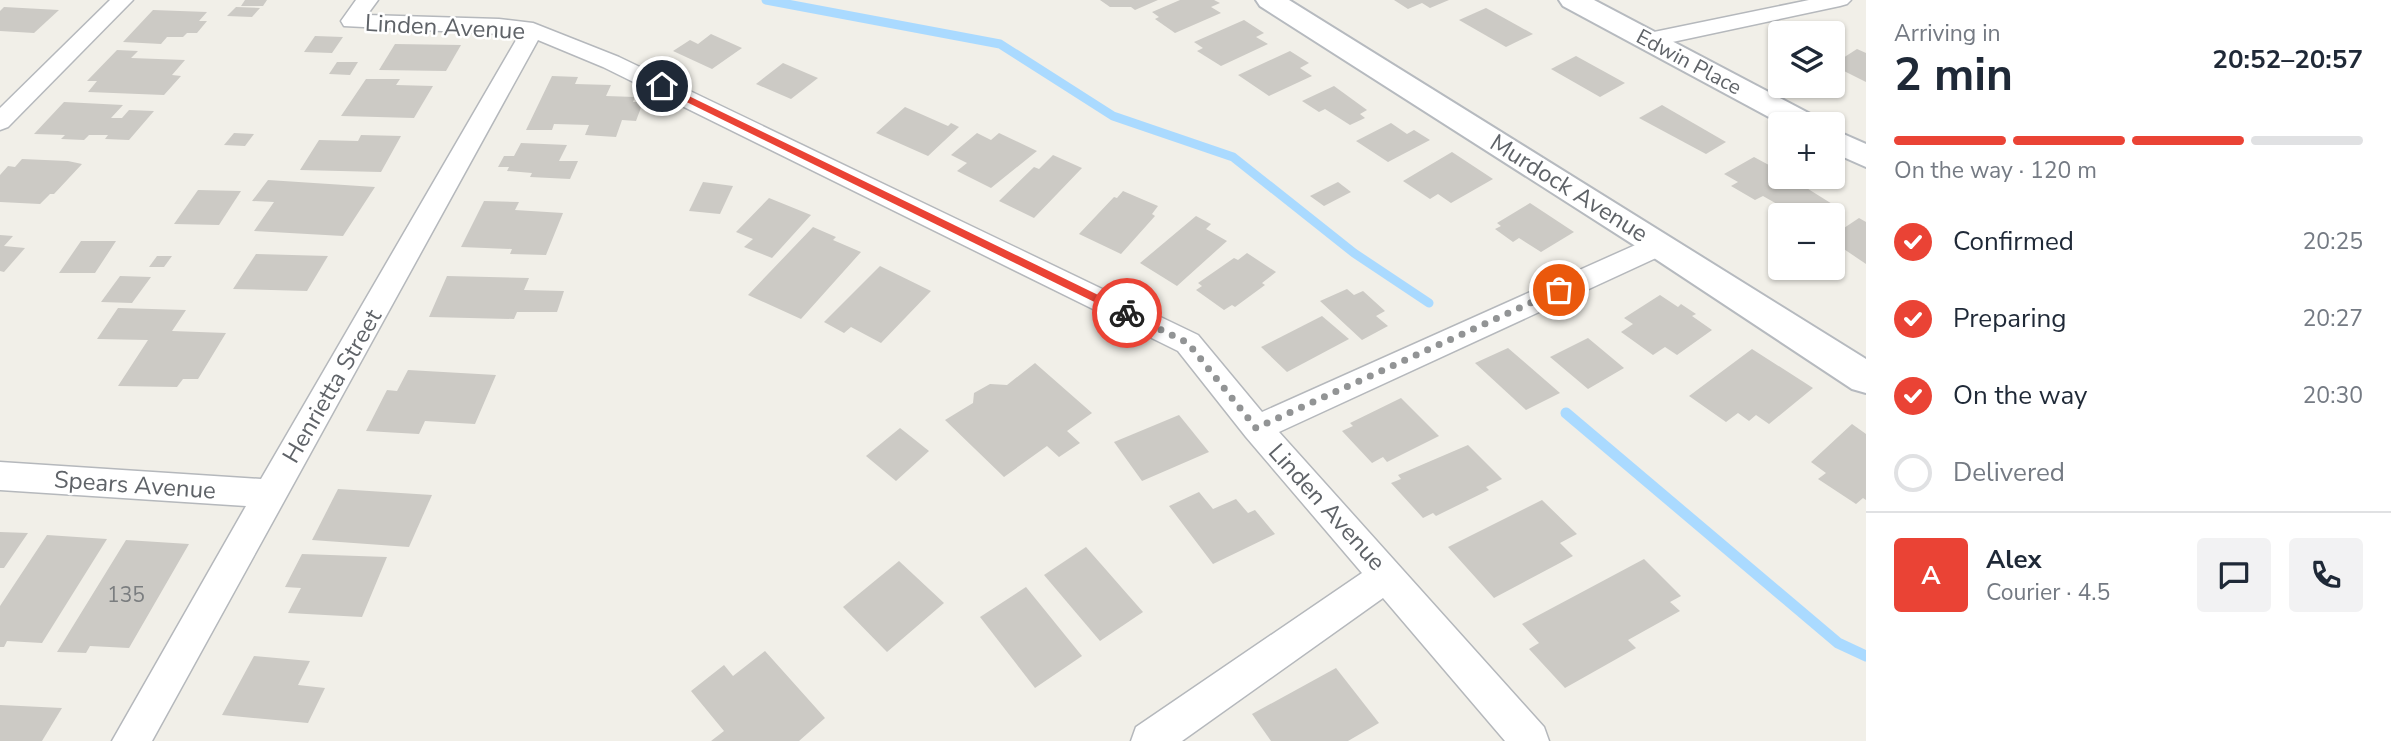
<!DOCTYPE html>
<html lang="en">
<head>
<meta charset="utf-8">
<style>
  :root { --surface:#fff; --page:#f2f2f3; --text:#1f2937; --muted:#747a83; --line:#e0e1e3; --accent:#ea4335 }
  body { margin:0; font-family:"Nunito Sans",sans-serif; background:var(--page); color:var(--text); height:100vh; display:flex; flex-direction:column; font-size:26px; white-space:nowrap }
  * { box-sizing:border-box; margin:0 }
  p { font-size:23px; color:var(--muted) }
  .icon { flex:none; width:38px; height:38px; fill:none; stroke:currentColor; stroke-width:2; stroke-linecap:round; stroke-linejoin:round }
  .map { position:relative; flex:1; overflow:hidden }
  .side { display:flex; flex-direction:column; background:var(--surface); width:525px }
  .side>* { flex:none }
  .fabs { position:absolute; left:1768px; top:21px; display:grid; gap:14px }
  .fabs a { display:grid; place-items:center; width:77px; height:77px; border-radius:7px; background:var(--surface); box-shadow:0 2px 5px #0004; font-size:35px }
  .pin { position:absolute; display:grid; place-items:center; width:60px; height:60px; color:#fff; margin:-30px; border:4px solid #fff; border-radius:50%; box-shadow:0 2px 7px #0007 }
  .courier { position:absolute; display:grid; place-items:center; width:70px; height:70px; margin:-35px; border:5px solid #ea4335; border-radius:50%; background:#fff; color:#222; box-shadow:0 2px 9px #0007 }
  .headline em { font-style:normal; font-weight:700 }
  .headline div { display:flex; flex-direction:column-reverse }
  .headline { display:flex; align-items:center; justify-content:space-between; height:119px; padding:0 28px }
  h1 { font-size:46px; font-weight:700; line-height:52px }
  .bar { display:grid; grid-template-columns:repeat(4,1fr); gap:10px 7px; align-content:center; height:84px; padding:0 28px }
  .bar i { height:9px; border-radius:5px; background:var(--line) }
  .bar .selected { background:var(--accent) }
  .bar p { grid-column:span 4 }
  .line { display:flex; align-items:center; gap:18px; padding:0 28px; border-top:2px solid var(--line) }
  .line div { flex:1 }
  .round { display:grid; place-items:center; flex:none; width:74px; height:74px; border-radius:7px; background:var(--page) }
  ol { padding:0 28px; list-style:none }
  li { display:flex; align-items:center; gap:21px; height:77px }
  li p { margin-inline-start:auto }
  li .icon { padding:7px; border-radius:50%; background:var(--accent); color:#fff; stroke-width:4 }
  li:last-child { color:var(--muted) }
  li i { width:38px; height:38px; border:4px solid var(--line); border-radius:50% }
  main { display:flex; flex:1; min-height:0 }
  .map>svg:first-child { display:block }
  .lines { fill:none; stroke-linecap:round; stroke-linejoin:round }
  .stream-far1 { stroke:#aadaff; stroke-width:9 }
  .stream { stroke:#aadaff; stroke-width:11 }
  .building { fill:#cccac5 }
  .street-casing { stroke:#b5b8bc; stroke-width:3 }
  .secondary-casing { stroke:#b6babf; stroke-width:4 }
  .street { fill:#fff; fill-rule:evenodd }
  .secondary { fill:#fff; fill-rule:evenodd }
  .route { fill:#ea4335 }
  .done { stroke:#929495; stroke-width:7; stroke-dasharray:0 12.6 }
  .labels { text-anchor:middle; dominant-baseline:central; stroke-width:5; stroke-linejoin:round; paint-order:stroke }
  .far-street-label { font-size:21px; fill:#5f6368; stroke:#fff }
  .number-label { font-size:21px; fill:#7a7d7f }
  .street-label { font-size:24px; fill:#5f6368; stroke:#fff }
</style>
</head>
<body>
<main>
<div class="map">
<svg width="1866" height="741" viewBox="0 0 1866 741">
  <rect width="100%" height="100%" fill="#f1efe8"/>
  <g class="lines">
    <path class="stream-far1" d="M766,0L1000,44L1113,116L1233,157L1354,253L1429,303"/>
    <path class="stream" d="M1566,413L1838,643L1866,656"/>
  </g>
  <g class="building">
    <path d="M245,0H267L263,6H241Z"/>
    <path d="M1100,0H1158L1135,10L1131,7H1110Z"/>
    <path d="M1180,0H1214L1220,3L1211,7L1221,13L1175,33L1155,19L1159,17L1152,12Z"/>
    <path d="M1394,0H1449L1430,8L1422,3L1408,9Z"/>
    <path d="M4,7L59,10L34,33L0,31V11Z"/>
    <path d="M236,7L260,8L252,17L227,16Z"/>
    <path d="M1486,8L1533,34L1506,47L1459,20Z"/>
    <path d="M153,10L207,12L199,21H207L197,33H187L183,37H167L161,44L123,42Z"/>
    <path d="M1244,20L1264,33L1256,37L1268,44L1221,66L1197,51L1203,48L1194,42Z"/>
    <path d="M711,34L742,48L712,69L673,51L690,40L698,44Z"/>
    <path d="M315,36L343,37L332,53L304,52Z"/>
    <path d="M395,44L461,45L446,71L379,70Z"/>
    <path d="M1857,49L1866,53V82L1832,65Z"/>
    <path d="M117,50L138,51L131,58L185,60L172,75L181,76L164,95L88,92L97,81H87Z"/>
    <path d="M1290,51L1309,63L1300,68L1312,76L1269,96L1238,75Z"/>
    <path d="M1576,56L1625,83L1600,97L1551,69Z"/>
    <path d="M337,62H358L350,75L329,74Z"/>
    <path d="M783,63L818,78L791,99L756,84Z"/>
    <path d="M552,76L578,77L575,84L611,85L606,96L635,97L633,102H643L636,121L622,120L616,137L585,135L589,125L554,124L552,130H526Z"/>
    <path d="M366,79H400L396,85L433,86L414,118L341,116Z"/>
    <path d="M1334,86L1367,110L1360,114L1365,118L1350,125L1325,109L1319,112L1302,101Z"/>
    <path d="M64,102L123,105L111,118H122L129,110L154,111L129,140L105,139L108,135H89L84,140L61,139L65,135L34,134Z"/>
    <path d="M1662,105L1726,142L1706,154L1639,118Z"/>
    <path d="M905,107L948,126L951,123L959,127L928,156L876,133Z"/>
    <path d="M1391,123L1407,134L1414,130L1430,140L1388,162L1356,141Z"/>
    <path d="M234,133L254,134L245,146L224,145Z"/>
    <path d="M977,133L991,140L999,133L1037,151L991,188L957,171L967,163L951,155Z"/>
    <path d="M361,135L401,136L381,172L300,170L319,140L358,141Z"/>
    <path d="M521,143L567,145L559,161H578L570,179L530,177L532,173L507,171L509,167H498L504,156H514Z"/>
    <path d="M1452,152L1493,179L1451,203L1438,194L1430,199L1403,181Z"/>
    <path d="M1053,155L1082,168L1034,218L999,201L1034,167L1039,169Z"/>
    <path d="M1754,157L1780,171V177H1789L1837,207L1824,215L1809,207L1796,215L1763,196L1755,200L1731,186L1738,182L1724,174Z"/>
    <path d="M22,159L68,161L82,164L54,194H50L40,204L0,202V175L8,166L15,167Z"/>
    <path d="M268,180L375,187L343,236L254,231L274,202L252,201Z"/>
    <path d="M703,182L733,186L720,214L689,211Z"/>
    <path d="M1338,182L1351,192L1324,206L1310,196Z"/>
    <path d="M198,190L241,191L219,225L174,224Z"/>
    <path d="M1123,191L1158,206L1152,214L1155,216L1121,254L1079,234L1114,197L1117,198Z"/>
    <path d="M769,198L811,215L772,258L744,247L753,239L736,232Z"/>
    <path d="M484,201L519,202L515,210L563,213L546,255L510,254L512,249L461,247Z"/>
    <path d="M1530,203L1574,232L1541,252L1519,238L1513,242L1495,229L1501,226L1497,223Z"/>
    <path d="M1196,216L1211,224L1206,229L1227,241L1177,286L1140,263Z"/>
    <path d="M1859,218L1866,222V264L1832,241V236Z"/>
    <path d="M813,227L836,237L833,240L861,252L801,319L748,295Z"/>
    <path d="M0,235L13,236L4,246L25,248L4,272L0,271Z"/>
    <path d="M81,241H116L95,273H59Z"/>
    <path d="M1247,253L1276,272L1262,283L1265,285L1235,307L1232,305L1224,310L1196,290L1202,286L1198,283L1234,258L1238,260Z"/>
    <path d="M256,254L328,256L307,291L233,289Z"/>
    <path d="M157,256H172L164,267H149Z"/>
    <path d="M880,266L931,291L881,343L851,327L844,333L824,322Z"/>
    <path d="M120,276L151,277L132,303L101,302Z"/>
    <path d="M447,276L529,278L524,290L564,291L557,312H517L514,319L429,317Z"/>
    <path d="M1347,289L1354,295L1363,291L1385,311L1376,316L1388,326L1362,340L1320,301Z"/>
    <path d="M1660,295L1678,307L1681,304L1696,314L1692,316L1712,330L1677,355L1665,347L1653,355L1621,332L1633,324L1624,318Z"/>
    <path d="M118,308L186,310L172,331L226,333L198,379H183L177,387L118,386L148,340L97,339Z"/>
    <path d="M1322,316L1349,339L1287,372L1261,347Z"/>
    <path d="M1588,338L1624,368L1588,389L1550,357Z"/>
    <path d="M1508,348L1560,393L1526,410L1475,363Z"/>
    <path d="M1752,349L1813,388L1769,424L1756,415L1749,421L1738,413L1726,422L1689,396Z"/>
    <path d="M1035,363L1092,413L1067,431L1080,443L1059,457L1047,446L1004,477L945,420L973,403L974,393L990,384L1007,385Z"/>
    <path d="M408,370L496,375L475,424L425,421L419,434L366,431L387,390L397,391Z"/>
    <path d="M1401,398L1439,436L1387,462L1383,457L1372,463L1342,431L1353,426L1350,423Z"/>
    <path d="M1179,415L1209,452L1142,481L1114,442Z"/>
    <path d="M1852,424L1866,434V500L1863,498L1856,504L1818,479L1826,473L1811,462Z"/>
    <path d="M900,428L929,451L896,481L866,456Z"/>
    <path d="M1468,445L1502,479L1486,487L1489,490L1436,516L1433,513L1423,518L1391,483L1401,479L1398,475Z"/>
    <path d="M338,489L432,495L409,547L312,540Z"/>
    <path d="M1199,492L1213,509L1236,499L1248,513L1255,510L1275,534L1213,564L1169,506Z"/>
    <path d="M1542,500L1577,534L1560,543L1573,556L1494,598L1448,547Z"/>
    <path d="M0,532L28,533L4,568H0Z"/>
    <path d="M47,535L107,539L42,643L7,641L4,647H0V606Z"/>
    <path d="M126,540L189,544L129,648L90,646L86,653L57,652Z"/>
    <path d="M1086,547L1143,612L1100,641L1044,575Z"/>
    <path d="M302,554L387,557L362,617L288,613L301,588L285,587Z"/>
    <path d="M1644,559L1681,596L1670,602L1680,611L1628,640L1636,648L1565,688L1529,649L1539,643L1522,624Z"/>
    <path d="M899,561L944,603L887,652L843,607Z"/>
    <path d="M1026,587L1082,656L1035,688L980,617Z"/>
    <path d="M765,651L825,718L799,741H711L724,731L691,691L724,665L733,676Z"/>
    <path d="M254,656L310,661L298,685L325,688L308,723L222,715Z"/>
    <path d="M1336,668L1379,723L1348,741H1271L1252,714Z"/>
    <path d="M0,705L62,708L42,741H0Z"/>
  </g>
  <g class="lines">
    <defs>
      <g id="street">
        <path d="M110,0H133L8,127L0,130V108Z"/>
        <path d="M356,0H378L367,15L499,19L533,23L619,57L1198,335L1262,412L1651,238L1660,236L1669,238L1673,245L1669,252L1279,432L1544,727L1549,741H1505L1383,598L1182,741H1131L1136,727L1362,573L1246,437L1178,351L603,67L538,40L152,741H112L246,506L0,490V462L261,479L519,35L344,26L341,21Z"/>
        <path d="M1809,0H1851L1847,4L1840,6L1649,47L1641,45L1638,40L1641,35L1649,33Z"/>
      </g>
      <g id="secondary">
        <path d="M1256,0H1289L1866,359V393L1852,389L1648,254L1260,6Z"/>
        <path d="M1559,0H1594L1816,117L1821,124H1782L1563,6Z"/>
        <path d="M1832,129L1866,144V167L1832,152Z"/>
      </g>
    </defs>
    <use href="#street" class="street-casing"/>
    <use href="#secondary" class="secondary-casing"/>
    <use href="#street" class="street"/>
    <use href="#secondary" class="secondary"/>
  </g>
  <path class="route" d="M662,83L1131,311L1132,313L1127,317L1123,316L658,88V84Z"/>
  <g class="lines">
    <path class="done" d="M1127,313L1188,343L1256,428L1559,290"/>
  </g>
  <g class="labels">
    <g class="far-street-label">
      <text transform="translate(1689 62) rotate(28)">Edwin Place</text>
    </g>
    <g class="number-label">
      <text x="126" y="595">135</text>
    </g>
    <g class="street-label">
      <text transform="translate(445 27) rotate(3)">Linden Avenue</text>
      <text transform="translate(1569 188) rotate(32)">Murdock Avenue</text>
      <text transform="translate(332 386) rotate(-60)">Henrietta Street</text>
      <text transform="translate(135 485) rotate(4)">Spears Avenue</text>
      <text transform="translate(1327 507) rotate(48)">Linden Avenue</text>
    </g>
  </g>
</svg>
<div class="fabs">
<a><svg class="icon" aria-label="layers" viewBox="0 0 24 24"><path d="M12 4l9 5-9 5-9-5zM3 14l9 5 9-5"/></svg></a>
<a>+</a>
<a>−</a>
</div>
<div class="pin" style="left:1559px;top:290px;background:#ea580c"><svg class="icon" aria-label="bag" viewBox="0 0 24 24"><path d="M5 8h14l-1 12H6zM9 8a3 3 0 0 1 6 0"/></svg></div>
<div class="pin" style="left:662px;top:86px;background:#1f2937"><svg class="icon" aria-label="home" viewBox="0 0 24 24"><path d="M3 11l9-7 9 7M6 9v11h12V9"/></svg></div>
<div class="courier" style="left:1127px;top:313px"><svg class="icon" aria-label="bike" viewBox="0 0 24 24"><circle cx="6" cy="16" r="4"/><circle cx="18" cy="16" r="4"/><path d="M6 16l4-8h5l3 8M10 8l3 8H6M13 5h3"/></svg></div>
</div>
<section class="side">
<div class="headline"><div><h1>2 min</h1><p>Arriving in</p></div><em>20:52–20:57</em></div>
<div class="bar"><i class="selected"></i><i class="selected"></i><i class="selected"></i><i></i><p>On the way · 120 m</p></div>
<ol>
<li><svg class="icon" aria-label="check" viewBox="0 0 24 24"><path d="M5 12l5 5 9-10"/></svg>Confirmed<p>20:25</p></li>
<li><svg class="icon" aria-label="check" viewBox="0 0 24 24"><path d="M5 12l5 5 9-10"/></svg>Preparing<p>20:27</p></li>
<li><svg class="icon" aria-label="check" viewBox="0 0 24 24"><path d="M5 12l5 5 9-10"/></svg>On the way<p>20:30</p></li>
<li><i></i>Delivered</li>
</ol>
<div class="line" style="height:126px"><b class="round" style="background:var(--accent);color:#fff">A</b><div><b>Alex</b><p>Courier · 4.5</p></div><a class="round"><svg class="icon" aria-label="chat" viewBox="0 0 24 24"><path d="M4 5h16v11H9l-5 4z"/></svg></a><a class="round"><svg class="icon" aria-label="phone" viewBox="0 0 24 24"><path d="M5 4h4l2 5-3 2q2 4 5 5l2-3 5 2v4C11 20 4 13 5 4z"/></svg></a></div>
</section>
</main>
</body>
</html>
